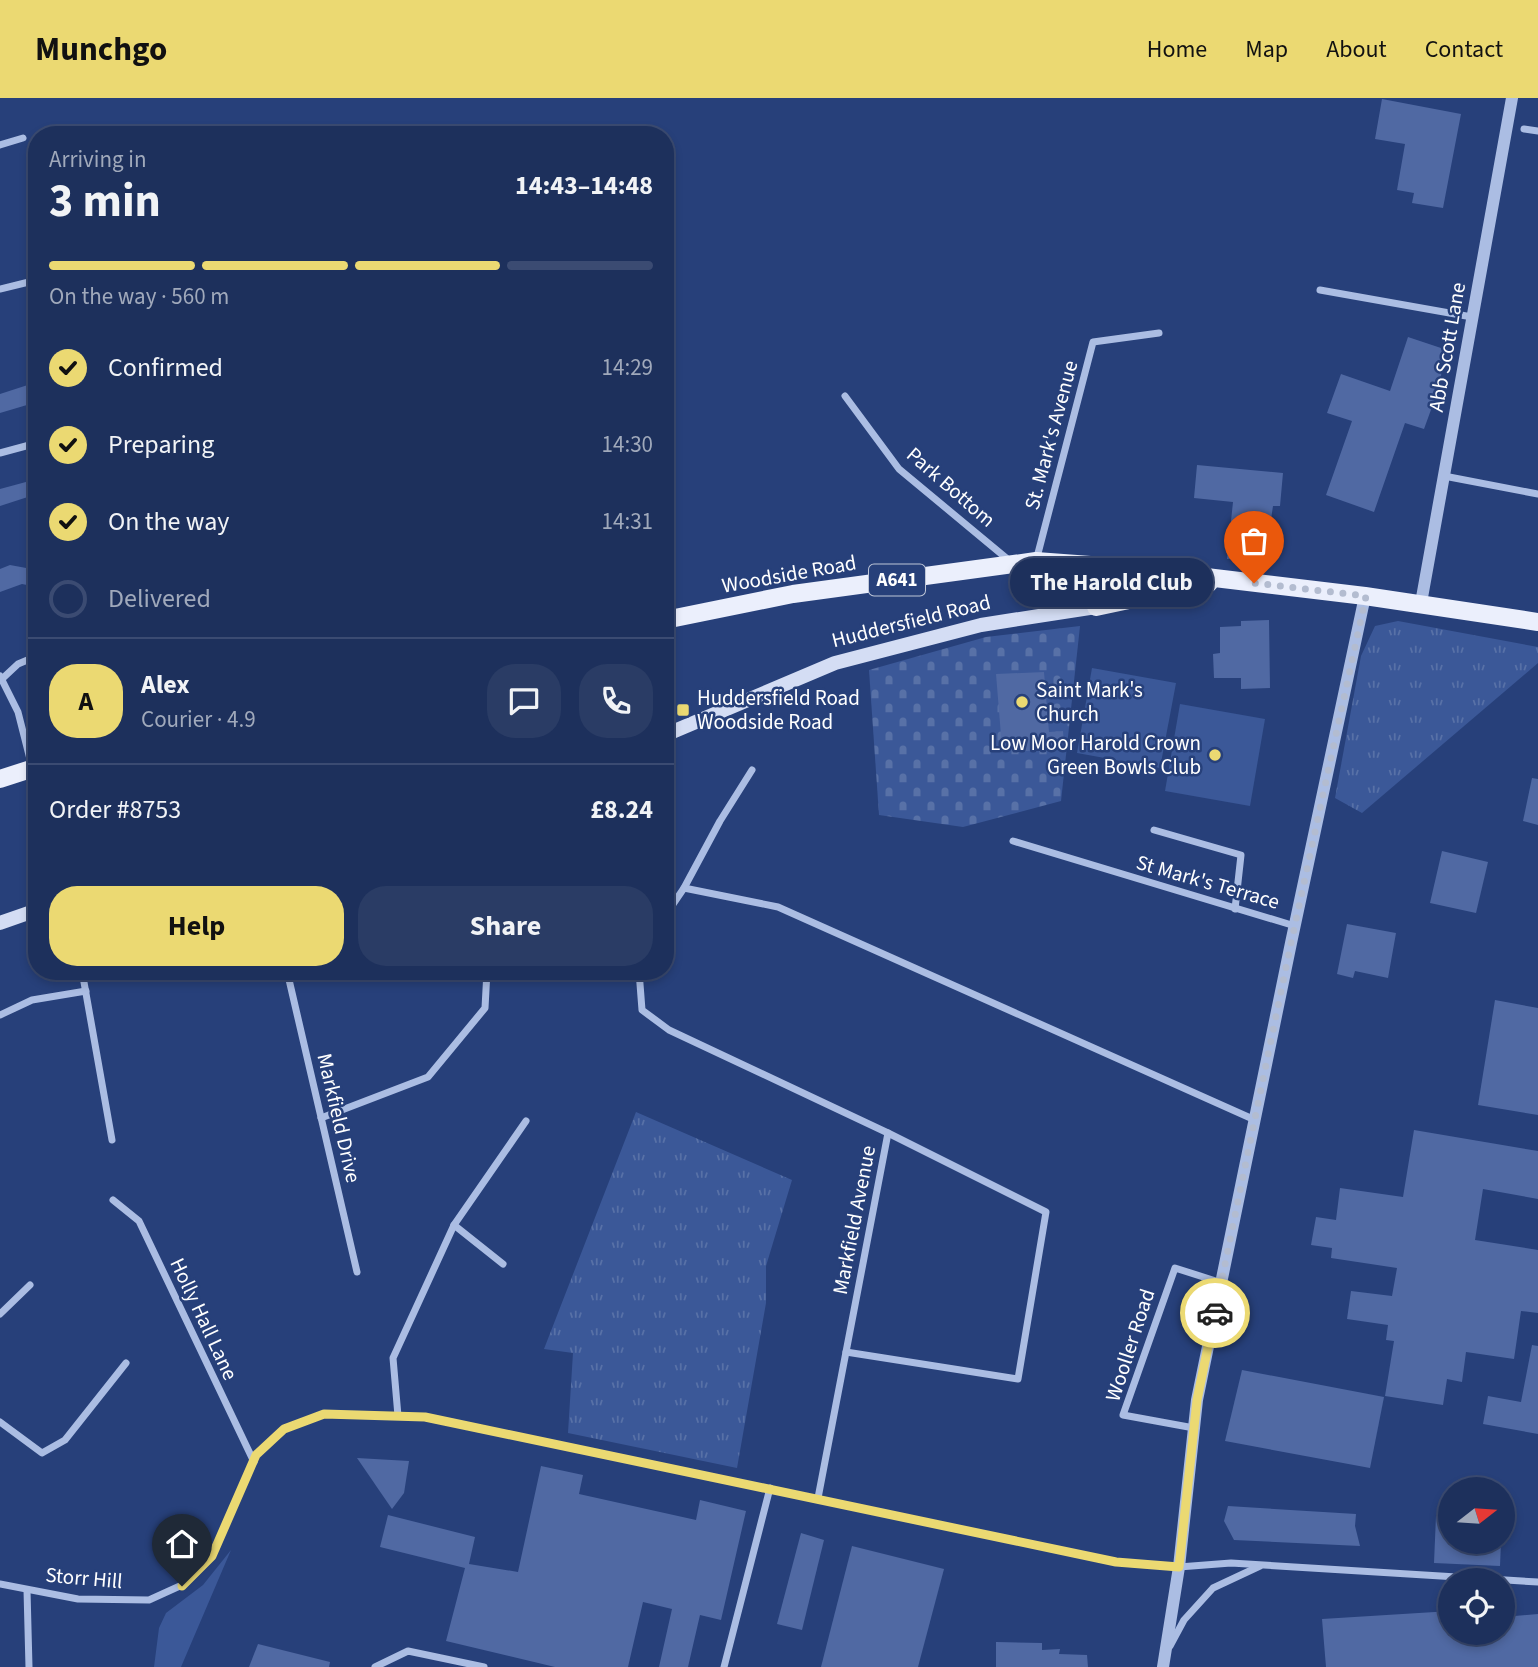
<!DOCTYPE html>
<html lang="en">
<head>
<meta charset="utf-8">
<style>
  :root { --surface:#1d305c; --page:#2a3c65; --text:#f1f3f6; --muted:#a0a9bb; --line:#3b4b72; --accent:#ebd972 }
  body { margin:0; font-family:"Source Sans 3",sans-serif; background:var(--page); color:var(--text); height:100vh; display:flex; flex-direction:column; font-size:26px; white-space:nowrap }
  * { box-sizing:border-box; margin:0 }
  p { font-size:23px; color:var(--muted) }
  .icon { flex:none; width:38px; height:38px; fill:none; stroke:currentColor; stroke-width:2; stroke-linecap:round; stroke-linejoin:round }
  .map { position:relative; flex:1; overflow:hidden }
  .panel { position:absolute; left:28px; top:28px; width:646px; height:854px; display:flex; flex-direction:column; background:var(--surface); border-radius:28px; box-shadow:0 4px 10px #0003,0 0 0 2px var(--line) }
  .panel>* { flex:none }
  .needle { width:46px; rotate:73deg }
  .buttons { position:absolute; left:1438px; top:1379px; display:grid; gap:14px }
  .buttons a { display:grid; place-items:center; width:77px; height:77px; border-radius:50%; background:var(--surface); box-shadow:0 4px 10px #0003,0 0 0 2px var(--line); font-size:35px }
  .pin { position:absolute; display:grid; place-items:center; width:60px; height:60px; color:#fff; margin:-72px -30px; border-radius:50% 50% 50% 0; rotate:-45deg; box-shadow:0 0 7px #0007 }
  .pin .icon { rotate:45deg }
  .courier { position:absolute; display:grid; place-items:center; width:70px; height:70px; margin:-35px; border:5px solid #ebd972; border-radius:50%; background:#fff; color:#222; box-shadow:0 2px 9px #0007 }
  .bubble { position:absolute; height:49px; border-radius:24px; background:var(--surface); box-shadow:0 4px 10px #0003,0 0 0 2px var(--line); font-size:23px; font-weight:700; line-height:49px; text-align:center }
  .overview em { font-style:normal; font-weight:700 }
  .overview div { display:flex; flex-direction:column-reverse }
  .overview { display:flex; align-items:center; justify-content:space-between; height:119px; padding:0 21px }
  h1 { font-size:46px; font-weight:700; line-height:52px }
  .bar { display:grid; grid-template-columns:repeat(4,1fr); gap:10px 7px; align-content:center; height:84px; padding:0 21px }
  .bar i { height:9px; border-radius:5px; background:var(--line) }
  .bar .selected { background:var(--accent) }
  .bar p { grid-column:span 4 }
  .line { display:flex; align-items:center; gap:18px; padding:0 21px; border-top:2px solid var(--line) }
  .line div { flex:1 }
  .round { display:grid; place-items:center; flex:none; width:74px; height:74px; border-radius:28px; background:var(--page) }
  ol { padding:0 21px; list-style:none }
  li { display:flex; align-items:center; gap:21px; height:77px }
  li p { margin-inline-start:auto }
  li .icon { padding:7px; border-radius:50%; background:var(--accent); color:#111; stroke-width:4 }
  li:last-child { color:var(--muted) }
  li i { width:38px; height:38px; border:4px solid var(--line); border-radius:50% }
  .action { display:flex; gap:14px; margin-top:auto; padding:14px 21px }
  .action a { flex:1; height:80px; border-radius:28px; background:var(--accent); color:#111; font-size:28px; font-weight:700; line-height:80px; text-align:center }
  .action a+a { background:var(--page); color:var(--text) }
  header { display:flex; align-items:center; gap:42px; box-sizing:border-box; height:98px; padding:0 35px; background:var(--accent); color:#111 }
  header strong { font-size:33px }
  nav { display:flex; gap:38px; margin-inline-start:auto; font-size:24px }
  .map>svg:first-child { display:block }
  .grass { fill:url(#grass-tufts) }
  .cemetery { fill:url(#cemetery-stones) }
  .park { fill:#3b5898 }
  .building { fill:#5069a3 }
  .lines { fill:none; stroke-linecap:round; stroke-linejoin:round }
  .minor { stroke:#abbde3; stroke-width:7 }
  .tertiary { stroke:#abbde3; stroke-width:12 }
  .secondary { stroke:#d4ddf4; stroke-width:14 }
  .primary { stroke:#ebeffc; stroke-width:18 }
  .done { stroke:#b3bcd0; stroke-width:7; stroke-dasharray:0 12.6 }
  .route { stroke:#ebd972; stroke-width:9 }
  .poi-dot { fill:#ebd972; stroke:#27407a; stroke-width:2.5 }
  .labels { text-anchor:middle; dominant-baseline:central; stroke-width:5; stroke-linejoin:round; paint-order:stroke }
  .shield { fill:#27407a; stroke:#bec6d7; stroke-width:2 }
  .shield-label { font-size:19px; font-weight:bold; fill:#fff }
  .street-label { font-size:21px; fill:#fff; stroke:#27407a }
  .poi-label { font-size:21px; fill:#fff; stroke:#27407a; text-anchor:start }
</style>
</head>
<body>
<header>
<strong>Munchgo</strong>
<nav><a>Home</a><a>Map</a><a>About</a><a>Contact</a></nav>
</header>
<div class="map">
<svg width="1538" height="1569" viewBox="0 0 1538 1569">
  <defs>
    <pattern id="grass-tufts" width="24" height="20" patternUnits="userSpaceOnUse" patternTransform="scale(1.75)"><rect width="24" height="20" fill="#3b5898"/><path d="M3 7l-1-3M5 7V3M7 7l1-3M15 17l-1-3M17 17v-4M19 17l1-3" fill="none" stroke="#5871a7"/></pattern>
    <pattern id="cemetery-stones" width="16" height="16" patternUnits="userSpaceOnUse" patternTransform="scale(1.75)"><rect width="16" height="16" fill="#3b5898"/><path d="M2 7V4a2 2 0 0 1 4 0v3zM10 15v-3a2 2 0 0 1 4 0v3z" fill="#5871a7"/></pattern>
  </defs>
  <rect width="100%" height="100%" fill="#27407a"/>
  <g class="grass">
    <path d="M1398,523L1538,549V565L1362,715L1335,700L1361,558L1375,528Z"/>
    <path d="M636,1014L792,1082L766,1168V1205L737,1370L568,1335L573,1255L544,1251Z"/>
  </g>
  <path class="cemetery" d="M1080,528L1061,703L963,729L879,717L869,572L986,539Z"/>
  <g class="park">
    <path d="M1092,570L1176,585L1160,670L1077,655Z"/>
    <path d="M1180,606L1265,621L1250,708L1165,693Z"/>
    <path d="M231,1452L181,1569H154L159,1530L166,1515L203,1487Z"/>
  </g>
  <g class="building">
    <path d="M1382,1L1461,16L1443,110L1412,105L1414,95L1397,92L1405,46L1375,41Z"/>
    <path d="M1408,239L1444,251L1440,287L1424,331L1405,325L1374,414L1326,397L1352,323L1327,315L1341,276L1390,293Z"/>
    <path d="M37,284V304L0,315V296Z"/>
    <path d="M1197,367L1283,375L1280,408H1273L1266,455L1227,461L1233,404L1194,400Z"/>
    <path d="M37,381V396L0,408V391Z"/>
    <path d="M10,467L37,472V489L22,486L0,494V471Z"/>
    <path d="M1269,522L1270,590L1241,591V580H1214L1213,556L1220,555V529L1241,528V523Z"/>
    <path d="M1044,574L1049,634L1063,633L1064,645L1048,647V651L1016,654L1015,648L1002,650L996,576Z"/>
    <path d="M1532,680L1538,681V727L1523,723Z"/>
    <path d="M1442,753L1488,764L1476,815L1430,805Z"/>
    <path d="M1347,826L1396,835L1388,880L1355,873L1353,880L1337,876Z"/>
    <path d="M1495,902L1538,910V1017L1478,1007Z"/>
    <path d="M1414,1032L1538,1053V1101L1483,1091L1475,1142L1538,1152V1215L1521,1213L1514,1261L1466,1254L1462,1284L1447,1281L1443,1307L1385,1298L1394,1243L1386,1242L1388,1227L1347,1221L1351,1193L1392,1198L1397,1170L1331,1160L1332,1150L1311,1147L1316,1119L1336,1122L1340,1090L1403,1099Z"/>
    <path d="M1532,1247L1538,1248V1336L1483,1326L1488,1298L1521,1304Z"/>
    <path d="M1242,1272L1384,1299L1370,1370L1225,1343Z"/>
    <path d="M357,1360L409,1363L404,1395L392,1411Z"/>
    <path d="M541,1368L583,1377L579,1396L696,1422L700,1402L746,1413L721,1522L700,1517L688,1569H659L672,1511L643,1504L628,1569H555L446,1543L465,1470L380,1449L388,1417L475,1439L469,1466L518,1474Z"/>
    <path d="M1228,1408L1356,1416L1355,1428L1360,1448L1234,1442L1224,1423Z"/>
    <path d="M1436,1418L1451,1419V1444H1501L1500,1468L1434,1465Z"/>
    <path d="M801,1435L824,1442L802,1532L777,1526Z"/>
    <path d="M852,1448L944,1471L918,1569H821Z"/>
    <path d="M1451,1513V1535H1503V1519L1538,1516V1569H1326L1322,1521Z"/>
    <path d="M996,1544L1042,1545V1552L1060,1551L1059,1556L1087,1557L1088,1569H996Z"/>
    <path d="M258,1546L330,1564L329,1569H249Z"/>
  </g>
  <g class="lines">
    <g class="minor">
      <path d="M1524,31L1538,33"/>
      <path d="M0,47L23,40"/>
      <path d="M0,191L37,182"/>
      <path d="M1320,192L1472,219"/>
      <path d="M845,298L899,371L1011,464"/>
      <path d="M0,355L37,345"/>
      <path d="M1444,378L1538,396"/>
      <path d="M1036,463L1093,244L1159,235"/>
      <path d="M0,578L18,614L32,669"/>
      <path d="M2,581L18,566L37,558"/>
      <path d="M1154,732L1241,757L1235,811"/>
      <path d="M1013,743L1295,828"/>
      <path d="M684,790L720,723L752,672"/>
      <path d="M665,818L684,790L778,809L1255,1022"/>
      <path d="M82,873L112,1042"/>
      <path d="M287,873L357,1174"/>
      <path d="M639,873L642,912L669,932L888,1035L818,1400"/>
      <path d="M0,917L32,902L86,893"/>
      <path d="M321,1020L428,979L485,910L487,873"/>
      <path d="M113,1102L139,1123L254,1364"/>
      <path d="M454,1127L503,1166"/>
      <path d="M0,1216L30,1187"/>
      <path d="M846,1254L1018,1281L1046,1114L888,1035"/>
      <path d="M398,1318L393,1260L454,1127L526,1023"/>
      <path d="M0,1324L42,1355L65,1342L126,1265"/>
      <path d="M1194,1330L1123,1317L1175,1170L1222,1185"/>
      <path d="M0,1486L78,1501L149,1502L182,1487L212,1458L256,1357L284,1331L324,1316L425,1319L1116,1464L1179,1469L1231,1465L1538,1484"/>
      <path d="M27,1492L29,1569"/>
      <path d="M1170,1548L1184,1522L1213,1490L1260,1468"/>
      <path d="M375,1569L408,1553L484,1569"/>
      <path d="M724,1569L770,1390"/>
    </g>
    <g class="tertiary">
      <path d="M1421,505L1512,0"/>
      <path d="M1163,1569L1179,1469L1197,1302L1291,845L1365,498"/>
    </g>
    <g class="secondary">
      <path d="M665,637L835,565L981,527L1096,509L1111,495L1131,470"/>
      <path d="M0,825L37,812"/>
    </g>
    <g class="primary">
      <path d="M1096,509L1209,485"/>
      <path d="M665,522L793,496L1036,463L1131,470L1365,498L1538,524"/>
      <path d="M0,681L37,669"/>
    </g>
  </g>
  <g class="lines">
    <path class="done" d="M1215,1215L1291,845L1366,498L1254,485"/>
    <path class="route" d="M182,1488L212,1458L256,1357L284,1331L324,1316L425,1319L1116,1464L1179,1469L1197,1302L1215,1215"/>
  </g>
  <g class="poi-dot">
    <circle cx="1022" cy="604" r="7"/>
    <rect x="676" y="605" width="14" height="14" rx="3.5"/>
    <circle cx="1215" cy="657" r="7"/>
  </g>
  <g class="labels">
    <rect class="shield" x="869" y="466.5" width="56" height="31" rx="5"/>
    <g class="shield-label">
      <text x="897" y="482">A641</text>
    </g>
    <g class="street-label">
      <text transform="translate(1447 249) rotate(-80)">Abb Scott Lane</text>
      <text transform="translate(1051 337) rotate(-75)">St. Mark's Avenue</text>
      <text transform="translate(951 389) rotate(41)">Park Bottom</text>
      <text transform="translate(789 476) rotate(-10)">Woodside Road</text>
      <text transform="translate(911 523) rotate(-14)">Huddersfield Road</text>
      <text transform="translate(1208 784) rotate(16)">St Mark's Terrace</text>
      <text transform="translate(339 1020) rotate(77)">Markfield Drive</text>
      <text transform="translate(854 1122) rotate(-79)">Markfield Avenue</text>
      <text transform="translate(204 1221) rotate(65)">Holly Hall Lane</text>
      <text transform="translate(1130 1247) rotate(-72)">Wooller Road</text>
      <text transform="translate(84 1480) rotate(5)">Storr Hill</text>
    </g>
    <g class="poi-label">
      <text x="1036" y="592">Saint Mark's<tspan x="1036" dy="24">Church</tspan></text>
      <text x="697" y="600">Huddersfield Road<tspan x="697" dy="24">Woodside Road</tspan></text>
      <text x="1201" y="645" text-anchor="end">Low Moor Harold Crown<tspan x="1201" dy="24">Green Bowls Club</tspan></text>
    </g>
  </g>
</svg>
<div class="buttons">
<a><svg class="needle" viewBox="-14 -14 28 28"><path d="M0-13l5 13h-10z" fill="#e53935"/><path d="M0 13l5-13h-10z" fill="#a0a9bb"/></svg></a>
<a><svg class="icon" aria-label="locate" viewBox="0 0 24 24"><circle cx="12" cy="12" r="6"/><path d="M12 2v4M12 18v4M2 12h4M18 12h4"/></svg></a>
</div>
<div class="pin" style="left:1254px;top:485px;background:#ea580c"><svg class="icon" aria-label="bag" viewBox="0 0 24 24"><path d="M5 8h14l-1 12H6zM9 8a3 3 0 0 1 6 0"/></svg></div>
<div class="pin" style="left:182px;top:1488px;background:#1f2937"><svg class="icon" aria-label="home" viewBox="0 0 24 24"><path d="M3 11l9-7 9 7M6 9v11h12V9"/></svg></div>
<div class="courier" style="left:1215px;top:1215px"><svg class="icon" aria-label="car" viewBox="0 0 24 24"><path d="M5 17H2v-5l4-1 3-4h7l3 4 3 1v5h-3M9 17h6M6 11h13"/><circle cx="7" cy="17" r="2"/><circle cx="17" cy="17" r="2"/></svg></div>
<div class="bubble" style="left:1010px;top:460px;width:203px">The Harold Club</div>
<section class="panel">
<div class="overview"><div><h1>3 min</h1><p>Arriving in</p></div><em>14:43–14:48</em></div>
<div class="bar"><i class="selected"></i><i class="selected"></i><i class="selected"></i><i></i><p>On the way · 560 m</p></div>
<ol>
<li><svg class="icon" aria-label="check" viewBox="0 0 24 24"><path d="M5 12l5 5 9-10"/></svg>Confirmed<p>14:29</p></li>
<li><svg class="icon" aria-label="check" viewBox="0 0 24 24"><path d="M5 12l5 5 9-10"/></svg>Preparing<p>14:30</p></li>
<li><svg class="icon" aria-label="check" viewBox="0 0 24 24"><path d="M5 12l5 5 9-10"/></svg>On the way<p>14:31</p></li>
<li><i></i>Delivered</li>
</ol>
<div class="line" style="height:126px"><b class="round" style="background:var(--accent);color:#111">A</b><div><b>Alex</b><p>Courier · 4.9</p></div><a class="round"><svg class="icon" aria-label="chat" viewBox="0 0 24 24"><path d="M4 5h16v11H9l-5 4z"/></svg></a><a class="round"><svg class="icon" aria-label="phone" viewBox="0 0 24 24"><path d="M5 4h4l2 5-3 2q2 4 5 5l2-3 5 2v4C11 20 4 13 5 4z"/></svg></a></div>
<div class="line" style="height:91px"><div>Order #8753</div><b>£8.24</b></div>
<div class="action"><a>Help</a><a>Share</a></div>
</section>
</div>
</body>
</html>
